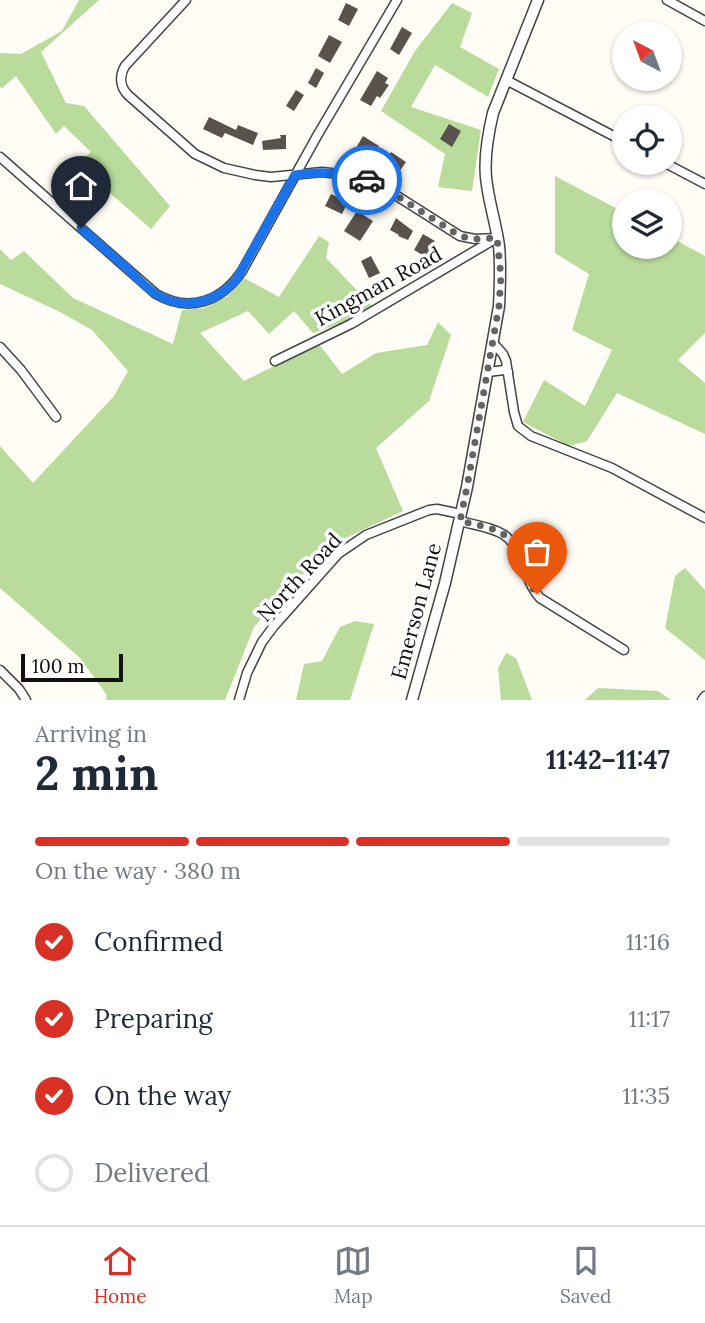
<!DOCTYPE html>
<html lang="en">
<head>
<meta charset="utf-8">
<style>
  :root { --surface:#fff; --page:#f6f6f7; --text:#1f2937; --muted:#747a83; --line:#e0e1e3; --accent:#d93025 }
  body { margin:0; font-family:Lora,serif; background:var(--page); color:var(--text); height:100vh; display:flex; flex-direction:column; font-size:26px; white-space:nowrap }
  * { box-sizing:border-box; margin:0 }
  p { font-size:23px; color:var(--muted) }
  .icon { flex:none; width:38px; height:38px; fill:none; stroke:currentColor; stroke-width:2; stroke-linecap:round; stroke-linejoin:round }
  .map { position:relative; height:700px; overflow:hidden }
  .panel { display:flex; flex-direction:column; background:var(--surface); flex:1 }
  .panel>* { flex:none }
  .needle { width:46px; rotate:319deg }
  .tools { position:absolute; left:612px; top:21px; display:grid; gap:14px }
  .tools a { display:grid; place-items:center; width:70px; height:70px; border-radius:50%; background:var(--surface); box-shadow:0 2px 5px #0004; font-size:35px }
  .scale { position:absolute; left:21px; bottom:18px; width:102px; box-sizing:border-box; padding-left:7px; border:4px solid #111; border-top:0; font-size:19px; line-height:24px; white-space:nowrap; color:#111; -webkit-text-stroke:5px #fff; paint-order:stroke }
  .pin { position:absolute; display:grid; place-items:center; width:60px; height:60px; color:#fff; margin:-72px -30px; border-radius:50% 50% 50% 0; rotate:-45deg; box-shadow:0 0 7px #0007 }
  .pin .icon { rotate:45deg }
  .courier { position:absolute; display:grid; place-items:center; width:70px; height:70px; margin:-35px; border:5px solid #1a73e8; border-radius:50%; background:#fff; color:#222; box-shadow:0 2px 9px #0007 }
  .headline em { font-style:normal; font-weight:700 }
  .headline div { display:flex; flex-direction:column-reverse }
  .headline { display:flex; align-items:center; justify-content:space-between; height:119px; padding:0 35px }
  h1 { font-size:46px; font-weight:700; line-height:52px }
  .bar { display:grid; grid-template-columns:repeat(4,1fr); gap:10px 7px; align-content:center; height:84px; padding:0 35px }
  .bar i { height:9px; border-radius:5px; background:var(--line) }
  .bar .current { background:var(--accent) }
  .bar p { grid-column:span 4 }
  ol { padding:0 35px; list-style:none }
  li { display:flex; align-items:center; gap:21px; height:77px }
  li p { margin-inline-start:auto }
  li .icon { padding:7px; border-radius:50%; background:var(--accent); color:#fff; stroke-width:4 }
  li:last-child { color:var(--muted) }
  li i { width:38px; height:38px; border:4px solid var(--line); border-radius:50% }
  .dock { display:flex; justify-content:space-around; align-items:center; height:98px; border-top:2px solid var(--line); background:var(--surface); font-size:19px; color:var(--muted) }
  .dock a { display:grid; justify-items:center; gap:4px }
  .dock .current { color:var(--accent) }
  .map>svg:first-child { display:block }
  .forest { fill:#b9dc9c }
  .building { fill:#5a524d }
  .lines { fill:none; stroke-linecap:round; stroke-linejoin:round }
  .minor-casing { stroke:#444; stroke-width:11 }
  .tertiary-casing { stroke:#444; stroke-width:13 }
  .minor { stroke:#fff; stroke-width:8 }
  .tertiary { stroke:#fff; stroke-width:10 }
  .done { stroke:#646461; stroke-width:7; stroke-dasharray:0 12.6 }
  .route { stroke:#1a73e8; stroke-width:9 }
  .labels { text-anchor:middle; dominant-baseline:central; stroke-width:7; stroke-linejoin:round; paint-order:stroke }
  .street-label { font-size:21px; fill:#111; stroke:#fff }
</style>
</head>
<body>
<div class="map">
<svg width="705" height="700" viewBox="0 0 705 700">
  <rect width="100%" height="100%" fill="#fffdf5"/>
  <g class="forest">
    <path d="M79,0H99L41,52L66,103L84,106L170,206L151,229L77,164L91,152L64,126L56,134L16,76L2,88L0,87V53L21,54L62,31Z"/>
    <path d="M452,3L472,13L460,47L499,69L488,97L435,65L411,107L481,130L472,191L438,187L445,154L381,111L415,51Z"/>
    <path d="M555,176L625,213V247H670V237L705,256V333L678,360L705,383V434L617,393L587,441L569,446L523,422L544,380L585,406L612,350L572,330L589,274L555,253Z"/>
    <path d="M319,236L329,242L326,258L377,311L313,333L294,311L269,334L248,311L200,333L244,381L319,344L342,374L376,353L427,345L438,322L451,335L429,401L376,448L403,511L337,542L296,581L254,627L225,700H106L107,695L79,657L0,588V446L33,483L114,396L128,371L92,330L60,312L0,284V249L11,260L24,251L73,298L173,344L182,310L204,308L228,296L244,278L279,297Z"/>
    <path d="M685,568L705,590V660L665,628L675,576Z"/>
    <path d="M355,621L374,624L350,700H296L304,664L322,661L340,627Z"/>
    <path d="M506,653L516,658L532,700H501L498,668Z"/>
    <path d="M598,688L658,691L671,700H585Z"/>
  </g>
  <g class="building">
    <path d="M346,3L358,9L349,26L338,20Z"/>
    <path d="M402,27L412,33L399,55L390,49Z"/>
    <path d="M329,35L342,42L330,63L318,56Z"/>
    <path d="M316,68L324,73L316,88L308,83Z"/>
    <path d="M377,71L388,78L385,83L389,85L380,98L377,96L371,106L360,100Z"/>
    <path d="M296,90L304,95L294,111L286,106Z"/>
    <path d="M209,117L236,130L238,125L258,133L253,145L225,133L222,138L203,129Z"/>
    <path d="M449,124L461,131L452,147L440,139Z"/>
    <path d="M280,135H286V149L263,150L262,141L281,138Z"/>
    <path d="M363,136L379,146L373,157L356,148Z"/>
    <path d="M391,152L406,162L399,172L384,162Z"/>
    <path d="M331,194L348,202L342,214L325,206Z"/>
    <path d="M357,211L373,221L360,241L344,231Z"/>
    <path d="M396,218L413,231L408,240L398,236L399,235L390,230Z"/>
    <path d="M423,234L435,241L426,257L414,250Z"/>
    <path d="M371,256L380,273L369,278L361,261Z"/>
  </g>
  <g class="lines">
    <defs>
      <g id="minor">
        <path d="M186,0L125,66C119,76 120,87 128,95L195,154L224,168L255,175L271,177L322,172L349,175L375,183L386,189L460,236L475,239L497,238"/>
        <path d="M667,0L705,21"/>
        <path d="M506,80L625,142"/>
        <path d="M0,157L156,294C189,313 221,302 242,271L317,136L397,0"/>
        <path d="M665,163L705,184"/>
        <path d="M493,343L503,354L506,361L514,412L518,426L531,436L612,468L705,518"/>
        <path d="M0,347L21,370L56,417"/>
        <path d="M275,361L351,324L495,239"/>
        <path d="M488,372L504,370L508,372"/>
        <path d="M459,521C491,529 512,528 523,564C527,576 531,588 540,598L624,650"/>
        <path d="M0,670L19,689L26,700"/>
        <path d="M239,700L247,673L262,642L274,626L338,554L366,535L429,510L437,509L461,514"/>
        <path d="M702,700L705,696"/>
      </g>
      <path id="tertiary" d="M412,700L445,583L467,487L499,306C500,286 501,266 499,246C496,223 488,200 486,177C484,155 488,134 493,113L538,0"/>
    </defs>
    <use href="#minor" class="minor-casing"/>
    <use href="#tertiary" class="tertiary-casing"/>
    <use href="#minor" class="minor"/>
    <use href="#tertiary" class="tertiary"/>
  </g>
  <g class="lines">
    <path class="done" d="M367,180L386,189L460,236L475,239L497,238L501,276L499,306L467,487L460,521C486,527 512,529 522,559C526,571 529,584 537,594"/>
    <path class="route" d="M81,228C96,241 111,255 127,268C136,277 145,287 156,294C183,311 216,303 236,280L295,175C319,171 343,172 367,180"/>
  </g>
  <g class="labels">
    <g class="street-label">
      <text transform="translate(378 286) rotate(-29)">Kingman Road</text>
      <text transform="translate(299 577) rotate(-47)">North Road</text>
      <text transform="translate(416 611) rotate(-75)">Emerson Lane</text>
    </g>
  </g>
</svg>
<div class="tools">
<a><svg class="needle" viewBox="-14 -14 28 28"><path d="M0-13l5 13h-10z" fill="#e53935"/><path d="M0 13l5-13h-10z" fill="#747a83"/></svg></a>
<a><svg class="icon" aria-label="locate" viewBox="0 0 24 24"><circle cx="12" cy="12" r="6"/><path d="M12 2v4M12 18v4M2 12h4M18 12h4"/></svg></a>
<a><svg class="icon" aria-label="layers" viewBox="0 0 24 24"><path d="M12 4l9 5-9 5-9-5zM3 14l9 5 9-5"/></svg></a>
</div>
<div class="scale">100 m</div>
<div class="pin" style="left:537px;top:594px;background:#ea580c"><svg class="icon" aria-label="bag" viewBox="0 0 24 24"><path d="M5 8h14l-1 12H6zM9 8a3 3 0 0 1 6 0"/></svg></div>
<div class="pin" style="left:81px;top:228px;background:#1f2937"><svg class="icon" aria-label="home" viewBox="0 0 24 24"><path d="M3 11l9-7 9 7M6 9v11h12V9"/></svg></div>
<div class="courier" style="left:367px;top:180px"><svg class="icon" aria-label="car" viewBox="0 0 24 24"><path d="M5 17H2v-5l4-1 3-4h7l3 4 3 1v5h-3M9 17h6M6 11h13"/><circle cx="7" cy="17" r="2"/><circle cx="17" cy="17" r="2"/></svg></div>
</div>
<section class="panel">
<div class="headline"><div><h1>2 min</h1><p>Arriving in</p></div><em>11:42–11:47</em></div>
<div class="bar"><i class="current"></i><i class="current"></i><i class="current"></i><i></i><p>On the way · 380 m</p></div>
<ol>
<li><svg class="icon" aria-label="check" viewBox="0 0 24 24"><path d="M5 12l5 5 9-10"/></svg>Confirmed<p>11:16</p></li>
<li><svg class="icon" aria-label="check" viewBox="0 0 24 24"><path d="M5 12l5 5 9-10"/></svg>Preparing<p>11:17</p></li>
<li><svg class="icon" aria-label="check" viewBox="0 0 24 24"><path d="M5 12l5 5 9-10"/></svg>On the way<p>11:35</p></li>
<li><i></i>Delivered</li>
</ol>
</section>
<nav class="dock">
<a class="current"><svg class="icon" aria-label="home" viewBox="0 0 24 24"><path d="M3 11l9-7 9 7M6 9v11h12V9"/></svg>Home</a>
<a><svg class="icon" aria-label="map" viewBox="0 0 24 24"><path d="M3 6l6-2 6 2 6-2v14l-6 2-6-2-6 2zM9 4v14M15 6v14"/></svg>Map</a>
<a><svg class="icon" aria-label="saved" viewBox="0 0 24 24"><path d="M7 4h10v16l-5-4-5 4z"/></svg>Saved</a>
</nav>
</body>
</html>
